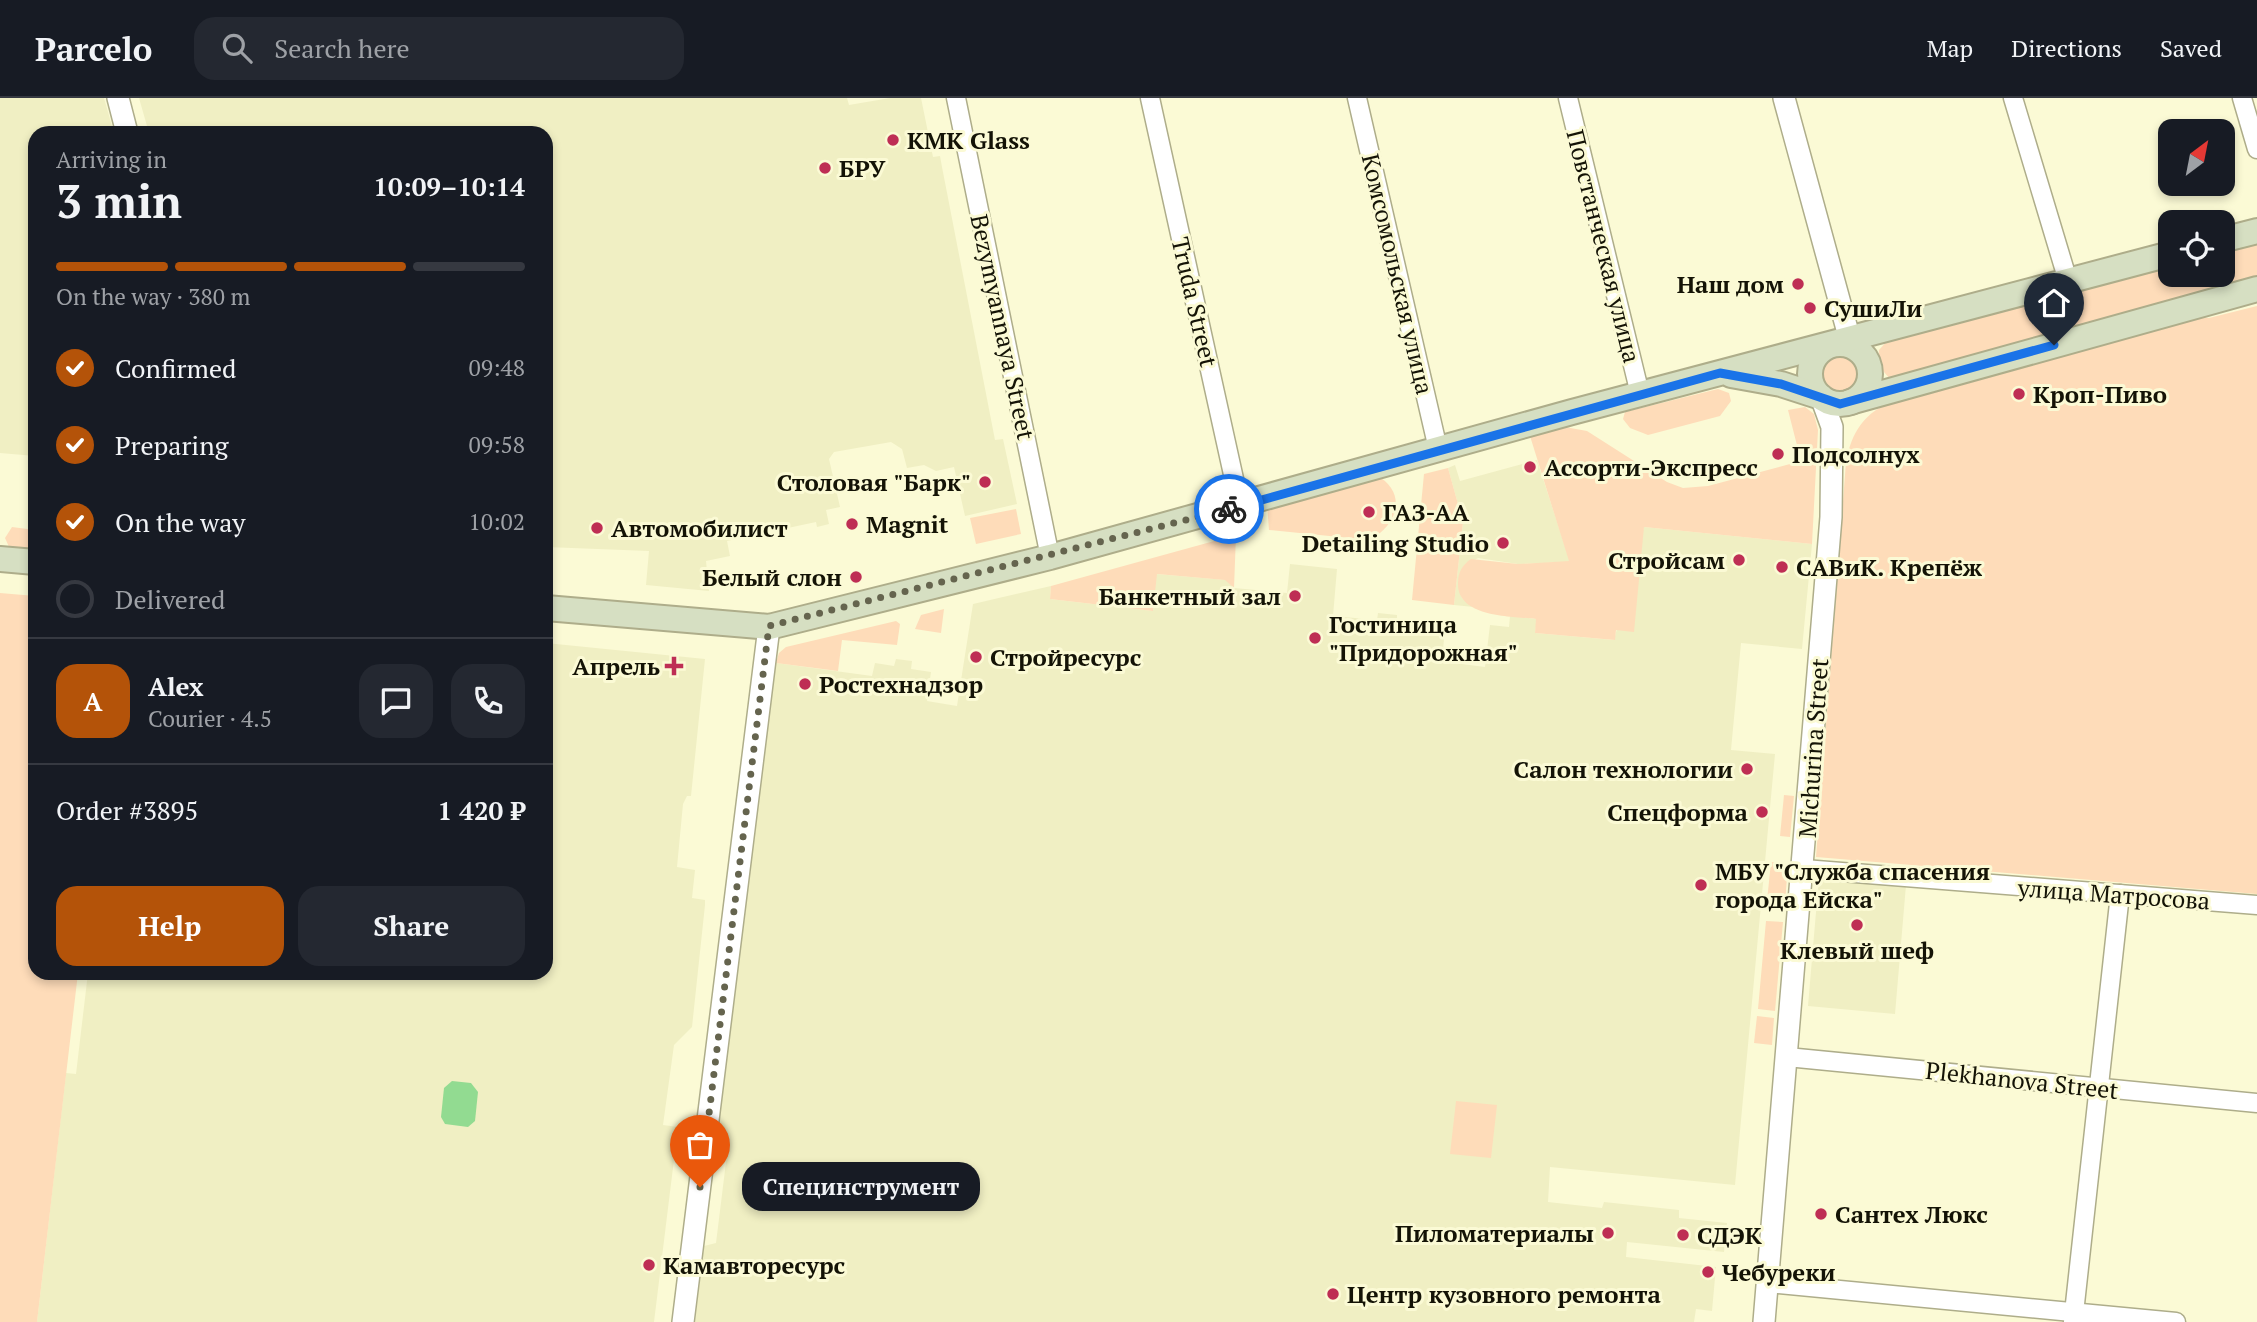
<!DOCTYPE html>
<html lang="en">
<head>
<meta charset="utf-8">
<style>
  :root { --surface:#171b24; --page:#242831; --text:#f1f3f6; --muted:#9ea1a6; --line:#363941; --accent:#b45309 }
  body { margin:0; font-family:"PT Serif",serif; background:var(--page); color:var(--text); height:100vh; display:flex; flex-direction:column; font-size:26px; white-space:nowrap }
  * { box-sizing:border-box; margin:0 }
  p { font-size:23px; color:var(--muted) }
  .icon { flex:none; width:38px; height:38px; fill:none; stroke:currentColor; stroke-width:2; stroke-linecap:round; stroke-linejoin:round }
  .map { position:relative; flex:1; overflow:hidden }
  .sheet { position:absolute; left:28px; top:28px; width:525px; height:854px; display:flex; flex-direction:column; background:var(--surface); border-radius:21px; box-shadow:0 4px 10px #0003 }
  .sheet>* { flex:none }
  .needle { width:46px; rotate:32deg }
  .controls { position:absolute; left:2158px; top:21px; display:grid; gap:14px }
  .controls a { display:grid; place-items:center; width:77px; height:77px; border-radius:14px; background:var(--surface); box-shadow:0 4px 10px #0003; font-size:35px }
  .pin { position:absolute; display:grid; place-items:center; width:60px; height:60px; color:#fff; margin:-72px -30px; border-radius:50% 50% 50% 0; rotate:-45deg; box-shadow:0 0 7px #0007 }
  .pin .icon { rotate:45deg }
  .courier { position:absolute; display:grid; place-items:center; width:70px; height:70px; margin:-35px; border:5px solid #1a73e8; border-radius:50%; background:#fff; color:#222; box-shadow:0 2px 9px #0007 }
  .bubble { position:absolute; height:49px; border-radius:21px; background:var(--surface); box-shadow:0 4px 10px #0003; font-size:23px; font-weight:700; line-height:49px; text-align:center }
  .headline em { font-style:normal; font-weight:700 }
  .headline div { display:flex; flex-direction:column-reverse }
  .headline { display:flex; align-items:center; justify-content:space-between; height:119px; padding:0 28px }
  h1 { font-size:46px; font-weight:700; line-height:52px }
  .bar { display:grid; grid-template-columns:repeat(4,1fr); gap:10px 7px; align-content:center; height:84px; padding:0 28px }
  .bar i { height:9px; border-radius:5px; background:var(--line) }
  .bar .active { background:var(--accent) }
  .bar p { grid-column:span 4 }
  .line { display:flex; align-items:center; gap:18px; padding:0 28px; border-top:2px solid var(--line) }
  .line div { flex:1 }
  .round { display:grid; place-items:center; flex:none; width:74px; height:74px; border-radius:21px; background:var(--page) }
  ol { padding:0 28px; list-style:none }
  li { display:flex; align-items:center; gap:21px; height:77px }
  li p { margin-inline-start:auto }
  li .icon { padding:7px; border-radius:50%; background:var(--accent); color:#fff; stroke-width:4 }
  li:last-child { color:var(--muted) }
  li i { width:38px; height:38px; border:4px solid var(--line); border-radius:50% }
  .cta { display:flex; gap:14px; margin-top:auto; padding:14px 28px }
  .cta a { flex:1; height:80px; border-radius:21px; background:var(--accent); color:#fff; font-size:28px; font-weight:700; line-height:80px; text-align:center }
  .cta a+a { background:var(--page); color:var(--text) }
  header { display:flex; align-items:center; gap:42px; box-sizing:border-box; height:98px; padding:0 35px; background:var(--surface); border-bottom:2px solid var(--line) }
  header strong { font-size:33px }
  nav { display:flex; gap:38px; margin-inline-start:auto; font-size:24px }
  .search { width:490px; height:63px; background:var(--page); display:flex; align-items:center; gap:18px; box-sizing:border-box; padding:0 24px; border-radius:21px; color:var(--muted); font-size:26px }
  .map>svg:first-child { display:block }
  .built { fill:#f0efc3 }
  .green { fill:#fedcb9 }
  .water { fill:#92db91 }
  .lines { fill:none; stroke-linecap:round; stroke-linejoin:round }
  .minor-casing { stroke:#aead8a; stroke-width:21 }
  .tertiary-casing { stroke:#aead8a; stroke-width:24 }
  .secondary-casing { stroke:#aead8a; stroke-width:28 }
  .minor { stroke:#fff; stroke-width:18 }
  .tertiary { stroke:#fff; stroke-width:21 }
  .secondary { stroke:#d6dfc2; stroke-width:24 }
  .done { stroke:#65644e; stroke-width:7; stroke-dasharray:0 12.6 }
  .route { stroke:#1a73e8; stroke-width:9 }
  .poi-dot { fill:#be2e54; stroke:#fbfad5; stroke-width:2.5 }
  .labels { text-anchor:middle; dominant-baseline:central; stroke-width:6; stroke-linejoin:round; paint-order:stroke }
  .poi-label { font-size:24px; font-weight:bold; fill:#141306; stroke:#fbfad5; text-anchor:start }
  .street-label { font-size:24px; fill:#141306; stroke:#fbfad5 }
</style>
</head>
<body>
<header>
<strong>Parcelo</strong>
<div class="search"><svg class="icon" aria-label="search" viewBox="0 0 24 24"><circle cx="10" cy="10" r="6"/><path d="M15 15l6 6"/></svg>Search here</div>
<nav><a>Map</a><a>Directions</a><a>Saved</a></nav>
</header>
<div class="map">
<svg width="2257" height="1224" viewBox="0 0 2257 1224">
  <rect width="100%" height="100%" fill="#fbfad5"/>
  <g class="built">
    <path d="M0,0H104L114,35H35V358L0,355Z"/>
    <path d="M139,0H847L849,7L890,0H921L933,59L940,58L942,69L995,342L1003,341L1017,406L965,418L954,369L936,373L924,367L907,370L902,351L891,344L834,354L829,361L840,409L826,412L829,426L817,429L816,424L727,443L730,458L706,463L709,493L646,487L649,453L546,449V35H149Z"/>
    <path d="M1537,362L1570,464L1518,466L1478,460L1463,469L1458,484L1462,500L1474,509L1454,507L1463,424L1448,370L1455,367L1460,383Z"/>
    <path d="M1644,429L1812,446L1802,551L1741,545L1731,652L1775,656L1735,1087L1550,1069L1548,1104L1602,1110L1604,1104L1679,1112V1120L1727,1125L1724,1154L1627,1144L1626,1159L1716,1169L1712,1213L1696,1211L1694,1224H695L704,1148L716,1145L728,1048L716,1046L776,565L872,578L875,565L894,568L896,561L912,563L911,571L931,574L927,603L957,608L973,506L1051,488L1050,501L1153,513L1156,476L1226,482L1234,490L1287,495L1290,466L1337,471L1333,518L1377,522L1378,515L1397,517V524L1445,530L1443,552L1455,554L1454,565L1485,569L1490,527L1509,529L1510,518L1537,521L1535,535L1614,542Z"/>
    <path d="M546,545L705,561L691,698H687L683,706L677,769L695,772L692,800L705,802V807L692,929L674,947L663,1027L678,1029L654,1224H37L66,975L76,976L88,875H546Z"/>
    <path d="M1819,779L1906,787L1895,916L1808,908Z"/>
  </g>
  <g class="green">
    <path d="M2257,144V182L1890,281L1878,267L1879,252L1887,243L2170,167V177H2222L2223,153Z"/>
    <path d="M2257,208V796L1816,759L1846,364C1858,301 1900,302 1952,286L1958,288L2026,269L2030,263L2192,218L2209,220Z"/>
    <circle cx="1840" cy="276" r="20"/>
    <path d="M1718,291L1729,295L1731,303L1720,318L1648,337L1630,330L1623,321L1625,314Z"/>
    <path d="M1805,309L1814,316L1818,332L1812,446L1644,429L1634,534L1616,532L1615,542L1535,535L1536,521C1513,518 1457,520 1458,485C1458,475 1462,467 1471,461L1518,466L1569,463L1530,338L1565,329L1587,333L1667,384L1683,390L1708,388L1801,363L1788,312Z"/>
    <path d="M1448,370L1463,424L1454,507L1412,502L1424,376Z"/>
    <path d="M1376,377C1408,394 1398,428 1369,442L1269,432L1267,406Z"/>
    <path d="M1016,411L1021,436L976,446L970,420Z"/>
    <path d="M12,429L35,432V454L10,451L5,440Z"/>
    <path d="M1236,437L1234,490L1225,482L1157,476L1153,513L1050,501L1051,488Z"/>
    <path d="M0,495L35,498V875H78L37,1224H0Z"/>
    <path d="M944,511L941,535L915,531L921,517Z"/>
    <path d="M896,523L900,526L897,547L842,542L838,573L776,565L779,555L786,549Z"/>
    <path d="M1784,697L1794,698L1790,739L1780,738Z"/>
    <path d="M1771,764L1788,766L1785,805L1767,803Z"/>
    <path d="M1766,823L1783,824L1775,913L1758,911Z"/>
    <path d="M1757,918L1774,920L1772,947L1754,945Z"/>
    <path d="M1456,1003L1497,1007L1491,1060L1450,1056Z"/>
  </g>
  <path class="water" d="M452,983L471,985L478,994L475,1023L468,1029L445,1026L441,1019L444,990Z"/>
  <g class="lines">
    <defs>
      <g id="minor">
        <path d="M956,0L1050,459"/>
        <path d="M1150,0L1240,408"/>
        <path d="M1357,0L1438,351"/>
        <path d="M1568,0L1640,296"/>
        <path d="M2013,0L2068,183"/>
        <path d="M2242,0L2257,51"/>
        <path d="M1804,771L2257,807"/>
        <path d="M1787,959L2257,1005"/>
        <path d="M1768,1185L2176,1224"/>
        <path d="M2073,1224L2120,796"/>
      </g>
      <g id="tertiary">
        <path d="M118,0L127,35"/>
        <path d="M1784,0L1850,242"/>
        <path d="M683,1224L769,529"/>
        <path d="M1764,1224L1831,419L1832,329L1821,299"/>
      </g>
      <g id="secondary">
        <path d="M2222,142L2257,133"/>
        <circle cx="1840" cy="276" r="30"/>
        <path d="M1731,277L1781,286L1821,299"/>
        <path d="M1850,304L2257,191"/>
        <path d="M0,461L35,464"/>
        <path d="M546,510L769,529L1050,459L1572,314L2170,156"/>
      </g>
    </defs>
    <use href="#minor" class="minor-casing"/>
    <use href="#tertiary" class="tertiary-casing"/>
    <use href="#secondary" class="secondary-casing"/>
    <use href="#minor" class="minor"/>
    <use href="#tertiary" class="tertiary"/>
    <use href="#secondary" class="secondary"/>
  </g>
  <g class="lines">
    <path class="done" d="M700,1089L769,528L1229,411"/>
    <path class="route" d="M1229,411L1720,275L1781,286L1840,306L2054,247"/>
  </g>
  <g class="poi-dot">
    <circle cx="893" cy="42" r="7"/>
    <circle cx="825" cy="70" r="7"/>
    <circle cx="1798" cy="186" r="7"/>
    <circle cx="1810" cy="210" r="7"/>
    <circle cx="2019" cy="296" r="7"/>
    <circle cx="1778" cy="356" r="7"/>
    <circle cx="1530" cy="369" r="7"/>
    <circle cx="985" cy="384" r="7"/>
    <circle cx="1369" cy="414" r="7"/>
    <circle cx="852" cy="426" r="7"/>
    <circle cx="597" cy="430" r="7"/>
    <circle cx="1503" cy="445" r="7"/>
    <circle cx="1739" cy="462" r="7"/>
    <circle cx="1782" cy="469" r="7"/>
    <circle cx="856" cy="479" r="7"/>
    <circle cx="1295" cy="498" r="7"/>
    <circle cx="1315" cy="540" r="7"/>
    <circle cx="976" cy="559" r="7"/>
    <path d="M670.5 557.5h7v7h7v7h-7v7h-7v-7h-7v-7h7z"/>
    <circle cx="805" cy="586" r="7"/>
    <circle cx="1747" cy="671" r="7"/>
    <circle cx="1762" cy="714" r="7"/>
    <circle cx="1701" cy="787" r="7"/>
    <circle cx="1857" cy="827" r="7"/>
    <circle cx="1821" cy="1116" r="7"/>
    <circle cx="1608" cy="1135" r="7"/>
    <circle cx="1683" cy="1137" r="7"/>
    <circle cx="649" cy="1167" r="7"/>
    <circle cx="1708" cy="1174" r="7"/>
    <circle cx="1333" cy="1196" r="7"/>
  </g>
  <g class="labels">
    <g class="poi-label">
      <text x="907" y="42">КМК Glass</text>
      <text x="839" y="70">БРУ</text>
      <text x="1784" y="186" text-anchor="end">Наш дом</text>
      <text x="1824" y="210">СушиЛи</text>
      <text x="2033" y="296">Кроп-Пиво</text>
      <text x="1792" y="356">Подсолнух</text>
      <text x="1544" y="369">Ассорти-Экспресс</text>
      <text x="971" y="384" text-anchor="end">Столовая "Барк"</text>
      <text x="1383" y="414">ГАЗ-АА</text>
      <text x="866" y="426">Magnit</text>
      <text x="611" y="430">Автомобилист</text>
      <text x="1489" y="445" text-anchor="end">Detailing Studio</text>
      <text x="1725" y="462" text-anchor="end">Стройсам</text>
      <text x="1796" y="469">САВиК. Крепёж</text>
      <text x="842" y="479" text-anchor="end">Белый слон</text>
      <text x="1281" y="498" text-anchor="end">Банкетный зал</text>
      <text x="1329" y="526">Гостиница<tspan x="1329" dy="28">"Придорожная"</tspan></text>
      <text x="990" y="559">Стройресурс</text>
      <text x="660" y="568" text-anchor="end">Апрель</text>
      <text x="819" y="586">Ростехнадзор</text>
      <text x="1733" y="671" text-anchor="end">Салон технологии</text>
      <text x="1748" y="714" text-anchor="end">Спецформа</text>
      <text x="1715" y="773">МБУ "Служба спасения<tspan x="1715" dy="28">города Ейска"</tspan></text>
      <text x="1857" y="852" text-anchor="middle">Клевый шеф</text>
      <text x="1835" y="1116">Сантех Люкс</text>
      <text x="1594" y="1135" text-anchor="end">Пиломатериалы</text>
      <text x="1697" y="1137">СДЭК</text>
      <text x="663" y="1167">Камавторесурс</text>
      <text x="1722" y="1174">Чебуреки</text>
      <text x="1347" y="1196">Центр кузовного ремонта</text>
    </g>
    <g class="street-label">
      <text transform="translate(1604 148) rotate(76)">Повстанческая улица</text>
      <text transform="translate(1398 176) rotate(77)">Комсомольская улица</text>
      <text transform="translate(1195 204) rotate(77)">Truda Street</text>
      <text transform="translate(1003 229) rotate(78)">Bezymyannaya Street</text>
      <text transform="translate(1813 650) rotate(-86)">Michurina Street</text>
      <text transform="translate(2114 796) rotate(4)">улица Матросова</text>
      <text transform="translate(2022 982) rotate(6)">Plekhanova Street</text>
    </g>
  </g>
</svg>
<div class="controls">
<a><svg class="needle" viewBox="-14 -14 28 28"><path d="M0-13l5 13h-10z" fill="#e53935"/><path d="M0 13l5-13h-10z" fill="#9ea1a6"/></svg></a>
<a><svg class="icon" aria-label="locate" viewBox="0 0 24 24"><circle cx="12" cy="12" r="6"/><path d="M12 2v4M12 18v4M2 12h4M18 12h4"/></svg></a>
</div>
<div class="pin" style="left:700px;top:1089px;background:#ea580c"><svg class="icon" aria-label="bag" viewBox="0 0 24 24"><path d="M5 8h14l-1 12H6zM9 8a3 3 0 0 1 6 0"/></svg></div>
<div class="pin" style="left:2054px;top:247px;background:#1f2937"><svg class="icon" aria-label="home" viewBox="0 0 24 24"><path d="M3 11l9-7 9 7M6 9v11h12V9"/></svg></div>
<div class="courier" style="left:1229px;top:411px"><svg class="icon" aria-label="bike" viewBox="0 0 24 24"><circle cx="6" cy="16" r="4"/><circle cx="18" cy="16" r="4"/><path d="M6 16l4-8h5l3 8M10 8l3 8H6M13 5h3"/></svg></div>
<div class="bubble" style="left:742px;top:1064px;width:238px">Специнструмент</div>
<section class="sheet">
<div class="headline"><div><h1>3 min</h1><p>Arriving in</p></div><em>10:09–10:14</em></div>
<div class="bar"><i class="active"></i><i class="active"></i><i class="active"></i><i></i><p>On the way · 380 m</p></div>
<ol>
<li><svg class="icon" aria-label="check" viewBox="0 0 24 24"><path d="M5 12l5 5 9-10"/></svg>Confirmed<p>09:48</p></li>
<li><svg class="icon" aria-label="check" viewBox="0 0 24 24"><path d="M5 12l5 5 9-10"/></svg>Preparing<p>09:58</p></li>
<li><svg class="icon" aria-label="check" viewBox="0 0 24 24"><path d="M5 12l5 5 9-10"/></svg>On the way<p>10:02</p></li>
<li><i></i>Delivered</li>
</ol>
<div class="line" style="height:126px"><b class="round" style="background:var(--accent);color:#fff">A</b><div><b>Alex</b><p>Courier · 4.5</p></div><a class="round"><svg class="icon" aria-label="chat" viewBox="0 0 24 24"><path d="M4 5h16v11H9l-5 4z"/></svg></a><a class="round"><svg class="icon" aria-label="phone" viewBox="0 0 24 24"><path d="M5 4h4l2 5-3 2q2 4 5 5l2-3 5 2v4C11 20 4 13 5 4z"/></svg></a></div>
<div class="line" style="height:91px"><div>Order #3895</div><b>1 420 ₽</b></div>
<div class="cta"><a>Help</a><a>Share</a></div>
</section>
</div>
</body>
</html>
